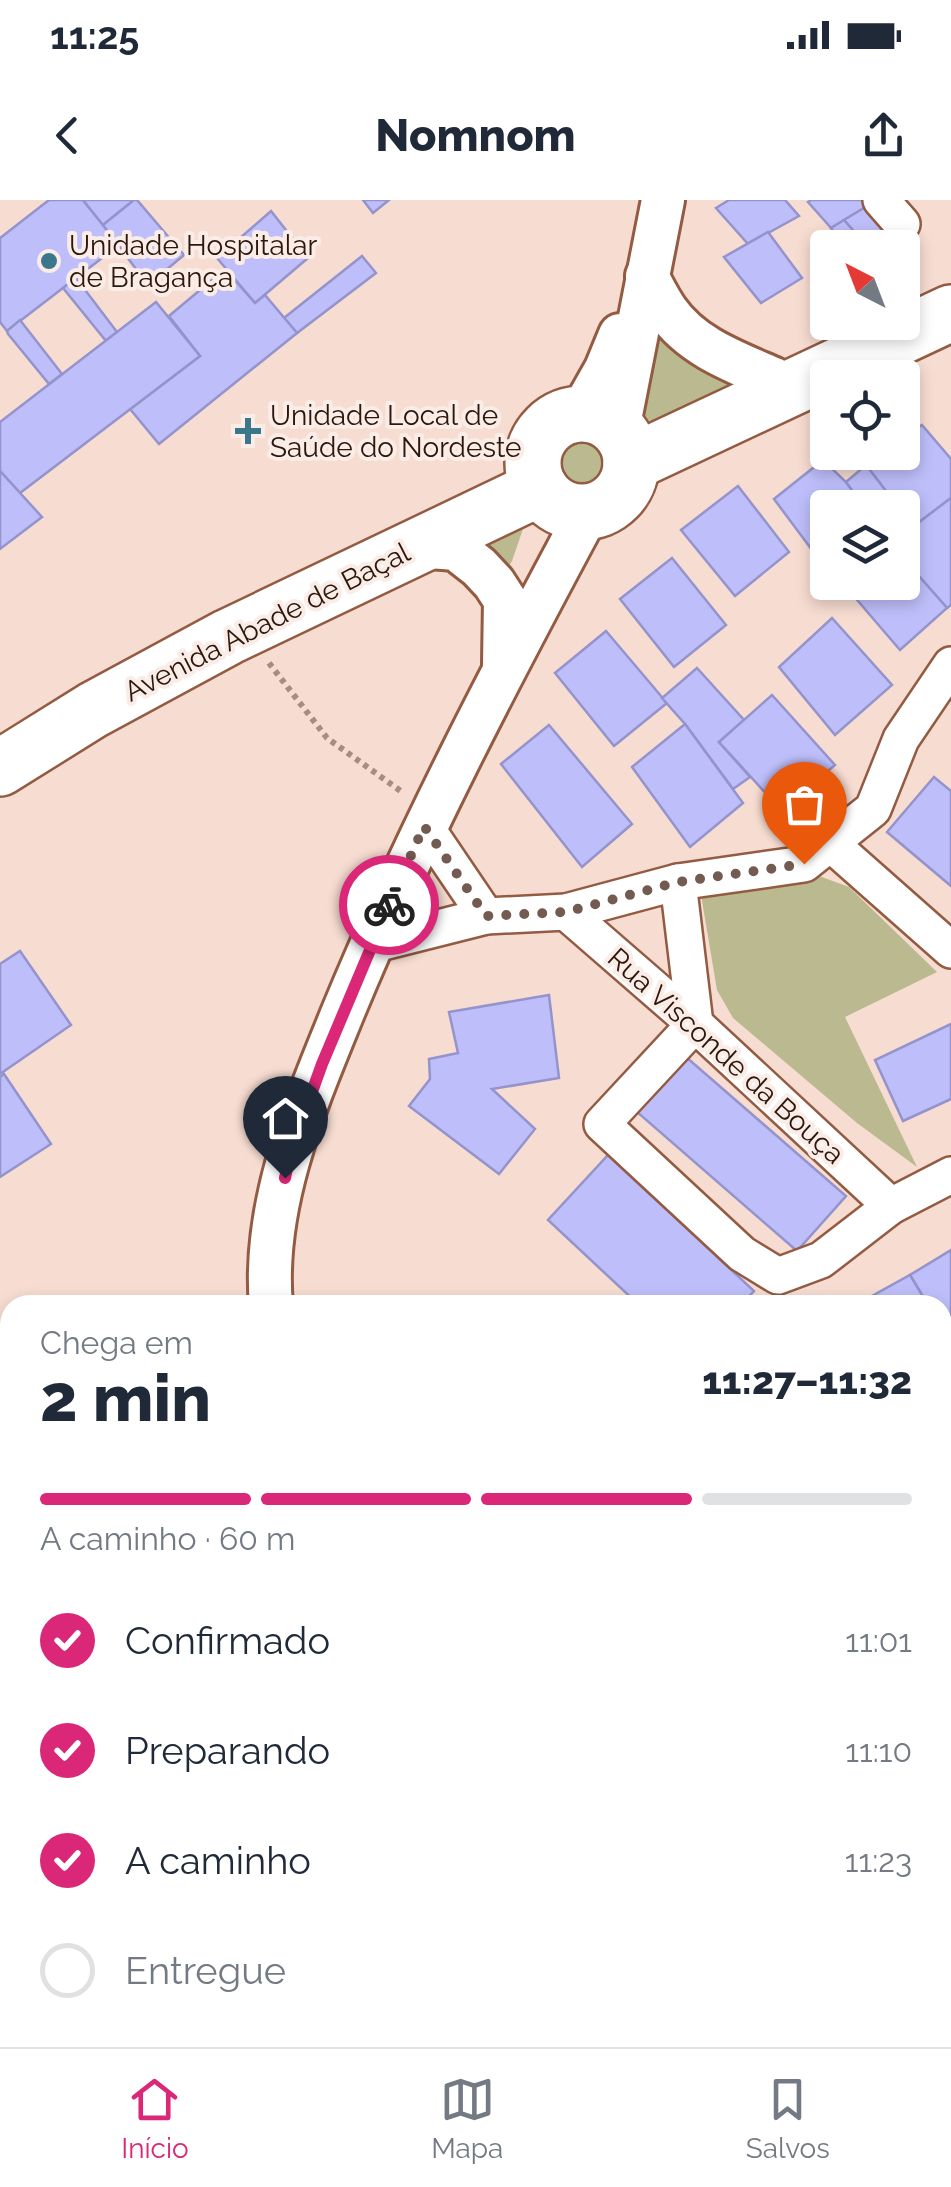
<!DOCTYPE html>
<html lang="pt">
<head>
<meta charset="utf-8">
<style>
  :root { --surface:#fff; --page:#f2f2f3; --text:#1f2937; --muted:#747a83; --line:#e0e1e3; --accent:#db2777 }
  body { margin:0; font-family:Raleway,sans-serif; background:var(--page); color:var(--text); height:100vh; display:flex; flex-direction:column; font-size:38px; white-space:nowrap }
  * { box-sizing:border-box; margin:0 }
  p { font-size:32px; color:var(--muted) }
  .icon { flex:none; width:55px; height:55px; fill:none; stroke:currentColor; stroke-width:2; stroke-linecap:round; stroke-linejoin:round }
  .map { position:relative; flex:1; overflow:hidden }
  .details { position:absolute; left:0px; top:1095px; width:952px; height:752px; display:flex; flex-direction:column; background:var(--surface); border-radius:30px 30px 0 0; box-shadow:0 5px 15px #0003 }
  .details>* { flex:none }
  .needle { width:65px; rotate:318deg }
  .tools { position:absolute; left:810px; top:30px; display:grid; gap:20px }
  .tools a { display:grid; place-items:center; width:110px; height:110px; border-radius:10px; background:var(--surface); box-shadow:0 5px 15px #0003; font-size:50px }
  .pin { position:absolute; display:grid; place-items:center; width:85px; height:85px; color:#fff; margin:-102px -42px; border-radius:50% 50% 50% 0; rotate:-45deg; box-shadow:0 0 10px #0007 }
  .pin .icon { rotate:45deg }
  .courier { position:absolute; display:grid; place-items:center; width:100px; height:100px; margin:-50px; border:8px solid #db2777; border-radius:50%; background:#fff; color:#222; box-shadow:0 2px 12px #0007 }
  .summary em { font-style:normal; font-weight:800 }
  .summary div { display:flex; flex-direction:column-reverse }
  .summary { display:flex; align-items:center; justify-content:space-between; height:170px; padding:0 40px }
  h1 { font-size:65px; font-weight:800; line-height:75px }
  .bar { display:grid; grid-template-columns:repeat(4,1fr); gap:15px 10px; align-content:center; height:120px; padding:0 40px }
  .bar i { height:12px; border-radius:8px; background:var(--line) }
  .bar .selected { background:var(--accent) }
  .bar p { grid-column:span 4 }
  ol { padding:0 40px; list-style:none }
  li { display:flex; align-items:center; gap:30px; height:110px }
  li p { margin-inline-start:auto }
  li .icon { padding:10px; border-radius:50%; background:var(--accent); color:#fff; stroke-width:4 }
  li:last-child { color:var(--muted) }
  li i { width:55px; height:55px; border:5px solid var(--line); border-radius:50% }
  .status { display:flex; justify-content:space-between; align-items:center; height:70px; padding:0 50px; background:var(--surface); direction:ltr }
  .status svg { height:28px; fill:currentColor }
  header { display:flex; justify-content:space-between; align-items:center; height:130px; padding:0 40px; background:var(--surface); font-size:45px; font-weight:800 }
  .tabs { display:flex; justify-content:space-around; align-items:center; height:140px; border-top:2px solid var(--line); background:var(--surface); font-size:28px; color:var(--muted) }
  .tabs a { display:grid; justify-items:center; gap:5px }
  .tabs .selected { color:var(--accent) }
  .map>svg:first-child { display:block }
  .green { fill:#bbb98f }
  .building { fill:#bebefa; stroke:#9493cc; stroke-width:2.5 }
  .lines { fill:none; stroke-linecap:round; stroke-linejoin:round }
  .service-casing { stroke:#935b42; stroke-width:22 }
  .minor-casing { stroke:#935b42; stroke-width:40 }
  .tertiary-casing { stroke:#935b42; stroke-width:48 }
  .primary-casing { stroke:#935b42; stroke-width:60 }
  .path { stroke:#a68d82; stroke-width:6; stroke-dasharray:5 5; stroke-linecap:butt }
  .service { stroke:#fff; stroke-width:18 }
  .minor { stroke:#fff; stroke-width:35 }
  .tertiary { stroke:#fff; stroke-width:42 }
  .primary { stroke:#fff; stroke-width:55 }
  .done { stroke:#745b51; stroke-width:10; stroke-dasharray:0 18 }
  .route { stroke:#db2777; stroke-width:12 }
  .poi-dot { fill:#3a778d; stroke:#faede7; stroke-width:4 }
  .labels { text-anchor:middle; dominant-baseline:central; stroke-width:8; stroke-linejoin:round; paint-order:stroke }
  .poi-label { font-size:28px; fill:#2d160c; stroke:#faede7; text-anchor:start }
  .street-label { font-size:28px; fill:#2d160c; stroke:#faede7 }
</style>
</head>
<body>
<div class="status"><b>11:25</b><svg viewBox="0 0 49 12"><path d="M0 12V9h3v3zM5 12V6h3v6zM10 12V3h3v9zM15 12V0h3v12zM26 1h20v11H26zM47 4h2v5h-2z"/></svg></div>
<header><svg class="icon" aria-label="back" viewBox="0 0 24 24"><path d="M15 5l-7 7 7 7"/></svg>Nomnom<svg class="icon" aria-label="share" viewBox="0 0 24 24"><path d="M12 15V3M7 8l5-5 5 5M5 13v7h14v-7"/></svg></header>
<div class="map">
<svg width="951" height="1847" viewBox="0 0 951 1847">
  <rect width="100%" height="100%" fill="#f7dcd1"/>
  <g class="green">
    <path d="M654,126L737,183L660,220L653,222L640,217Z"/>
    <circle cx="581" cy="264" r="31"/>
    <path d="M524,326L512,361L506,370L467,337Z"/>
    <path d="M811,673L849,687L937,772L845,817L917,967L857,923L733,818L717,790L700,689Z"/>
    <path d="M951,1242V1301L943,1308V1248Z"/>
    <path d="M728,1838H890L902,1840L901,1847H721Z"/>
  </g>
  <g class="building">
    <path d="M49,0H83L119,45L7,131L0,122V38Z"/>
    <path d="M83,0H134L103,25Z"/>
    <path d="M134,0H137L184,55L148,85L103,25Z"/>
    <path d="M363,0H389L373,13Z"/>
    <path d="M729,0H785L799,16L748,44L716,8Z"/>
    <path d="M811,0H865L869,5L831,28L808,2Z"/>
    <path d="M869,5L893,35L876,46L865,32L858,36L844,20Z"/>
    <path d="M271,11L308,58L255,103L217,58Z"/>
    <path d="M844,20L858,36L843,44L831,28Z"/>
    <path d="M768,32L802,78L761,103L724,57Z"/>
    <path d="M865,32L876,46L854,48L849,41Z"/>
    <path d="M362,56L376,73L297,133L284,118Z"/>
    <path d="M225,69L255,103L265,95L297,133L159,244L130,209L200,156L169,116Z"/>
    <path d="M76,78L117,132L106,141L63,88Z"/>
    <path d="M156,102L200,156L20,293L0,271V222Z"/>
    <path d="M20,120L62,174L49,184L8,134L7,131Z"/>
    <path d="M922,225L951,259V298L914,326L902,311V308H899L866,265L883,252H902V239Z"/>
    <path d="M823,260L846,282L865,308H828V351L818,358L774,299Z"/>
    <path d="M866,265L899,308H865L846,282Z"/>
    <path d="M0,271L42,317L0,349Z"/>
    <path d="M738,286L789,352L735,396L681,330Z"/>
    <path d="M951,298V405L947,408L902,357V311L914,326Z"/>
    <path d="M902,357L947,408L900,450L852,394L867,382H902Z"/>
    <path d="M672,358L726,425L674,467L620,399Z"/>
    <path d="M832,418L892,485L835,535L779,467Z"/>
    <path d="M606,431L667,503L614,546L555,473Z"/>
    <path d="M697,468L744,520L719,542L750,577L733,589L685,524L662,498Z"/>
    <path d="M772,495L835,565L782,611L719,542Z"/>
    <path d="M685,524L743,603L690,647L632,567Z"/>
    <path d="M549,525L632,624L582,667L501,564Z"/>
    <path d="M934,577L951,591V686L887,632Z"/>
    <path d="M20,751L71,825L0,874V764Z"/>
    <path d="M549,795L559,878L492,889L535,929L499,974L409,906L430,879L429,859L458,853L449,812Z"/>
    <path d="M951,824V899L903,921L875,860Z"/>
    <path d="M678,850L846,996L797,1051L629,905Z"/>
    <path d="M4,874L51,944L0,977V877Z"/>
    <path d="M608,955L754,1091L741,1105H639L548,1020Z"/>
    <path d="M951,1050V1143L942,1129V1105H928L910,1075Z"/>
    <path d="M910,1075L928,1105H866L863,1101Z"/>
    <path d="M942,1129L951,1143V1147L942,1152Z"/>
    <path d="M10,1463V1538L0,1513V1467Z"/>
    <path d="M0,1513L10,1538V1590L0,1595Z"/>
    <path d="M951,1534V1608L942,1621V1546Z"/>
    <path d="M10,1753V1814L8,1816L0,1806V1761Z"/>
    <path d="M24,1838H57L46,1847H33Z"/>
    <path d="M76,1838H87L95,1847H66Z"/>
    <path d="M251,1838H341L336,1847H246Z"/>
  </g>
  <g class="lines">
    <defs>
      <g id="service">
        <path d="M942,1480L951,1468"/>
        <path d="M942,1750L951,1747"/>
        <path d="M591,1847L597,1838"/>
        <path d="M672,1847L679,1838"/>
      </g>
      <g id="minor">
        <path d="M881,0L902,24"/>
        <path d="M425,626L486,716"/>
        <path d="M830,643L951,750"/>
        <path d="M678,682L695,824L602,924L742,1054L778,1076L821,1060L891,1006L951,975"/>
        <path d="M566,712L695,824L891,1006"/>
        <path d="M371,745L486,716L566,712L678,682L804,664L873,609L901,539L951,465"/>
        <path d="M0,1683L10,1679"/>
        <path d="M0,1720L10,1731"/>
        <path d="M108,1838L116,1847"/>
        <path d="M209,1847L214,1838"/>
      </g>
      <g id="tertiary">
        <path d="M647,76C653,87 659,100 667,111C692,147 735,162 774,179"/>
        <path d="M580,215L606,169L620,135"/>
        <path d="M618,230L663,0"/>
        <path d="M417,346L456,349L479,367L494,383L505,400L504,464"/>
        <path d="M271,1105C262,1004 306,903 343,812C414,640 500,476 588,312"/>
      </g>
      <g id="primary">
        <circle cx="582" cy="263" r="49"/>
        <path d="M631,263L951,113"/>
        <path d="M0,568L93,510L228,437L540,288"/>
        <path d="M942,1222L951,1217"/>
        <path d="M942,1328L951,1321"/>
        <path d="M408,1847L409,1838"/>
        <path d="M471,1847L474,1838"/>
      </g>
    </defs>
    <use href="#service" class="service-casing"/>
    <use href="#minor" class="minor-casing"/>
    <use href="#tertiary" class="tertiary-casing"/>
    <use href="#primary" class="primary-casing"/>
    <g class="path">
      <path d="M269,463L327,538L402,592"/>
      <path d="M942,1386L951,1379"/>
      <path d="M942,1782L951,1775"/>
      <path d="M540,1847L545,1838"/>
      <path d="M907,1847L910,1838"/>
    </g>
    <use href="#service" class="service"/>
    <use href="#minor" class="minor"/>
    <use href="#tertiary" class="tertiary"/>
    <use href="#primary" class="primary"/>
  </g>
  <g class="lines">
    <path class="done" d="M389,705L424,626L486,716L566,712L678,682L804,664"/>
    <path class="route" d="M285,978L291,950L322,864L389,705"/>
  </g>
  <g class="poi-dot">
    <circle cx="49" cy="61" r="10"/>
    <path d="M243 216h10v10h10v10h-10v10h-10v-10h-10v-10h10z"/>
  </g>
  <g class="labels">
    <g class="poi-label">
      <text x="69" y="45">Unidade Hospitalar<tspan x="69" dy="32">de Bragança</tspan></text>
      <text x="270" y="215">Unidade Local de<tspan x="270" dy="32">Saúde do Nordeste</tspan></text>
    </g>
    <g class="street-label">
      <text transform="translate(267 422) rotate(-27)">Avenida Abade de Baçal</text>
      <text transform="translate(726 856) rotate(42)">Rua Visconde da Bouça</text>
    </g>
  </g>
</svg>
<div class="tools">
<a><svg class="needle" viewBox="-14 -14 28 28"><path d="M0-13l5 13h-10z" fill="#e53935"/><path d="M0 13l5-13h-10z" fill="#747a83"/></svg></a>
<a><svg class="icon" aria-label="locate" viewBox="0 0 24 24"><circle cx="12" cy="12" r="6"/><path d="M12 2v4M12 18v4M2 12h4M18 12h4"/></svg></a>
<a><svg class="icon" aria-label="layers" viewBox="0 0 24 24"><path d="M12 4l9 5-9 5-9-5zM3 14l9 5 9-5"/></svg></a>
</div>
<div class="pin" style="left:804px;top:664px;background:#ea580c"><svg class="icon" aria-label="bag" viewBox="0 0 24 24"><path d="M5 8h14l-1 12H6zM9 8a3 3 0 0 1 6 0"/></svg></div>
<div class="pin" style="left:285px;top:978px;background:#1f2937"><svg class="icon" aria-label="home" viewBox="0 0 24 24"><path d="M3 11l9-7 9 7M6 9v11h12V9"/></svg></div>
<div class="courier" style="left:389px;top:705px"><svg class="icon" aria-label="bike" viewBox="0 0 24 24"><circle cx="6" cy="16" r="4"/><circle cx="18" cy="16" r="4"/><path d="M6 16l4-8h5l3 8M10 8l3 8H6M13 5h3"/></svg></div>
<section class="details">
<div class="summary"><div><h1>2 min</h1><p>Chega em</p></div><em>11:27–11:32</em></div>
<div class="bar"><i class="selected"></i><i class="selected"></i><i class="selected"></i><i></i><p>A caminho · 60 m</p></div>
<ol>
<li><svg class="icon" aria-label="check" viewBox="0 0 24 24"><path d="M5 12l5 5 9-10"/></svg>Confirmado<p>11:01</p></li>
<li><svg class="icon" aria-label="check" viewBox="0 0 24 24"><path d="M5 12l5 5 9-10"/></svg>Preparando<p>11:10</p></li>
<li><svg class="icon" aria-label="check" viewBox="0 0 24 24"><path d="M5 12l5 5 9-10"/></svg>A caminho<p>11:23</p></li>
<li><i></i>Entregue</li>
</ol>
</section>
</div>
<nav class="tabs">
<a class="selected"><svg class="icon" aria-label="home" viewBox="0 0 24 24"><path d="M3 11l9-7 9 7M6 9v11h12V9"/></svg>Início</a>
<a><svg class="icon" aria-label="map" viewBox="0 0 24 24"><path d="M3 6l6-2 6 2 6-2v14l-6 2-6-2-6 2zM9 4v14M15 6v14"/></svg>Mapa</a>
<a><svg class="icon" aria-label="saved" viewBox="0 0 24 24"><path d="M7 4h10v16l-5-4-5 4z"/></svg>Salvos</a>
</nav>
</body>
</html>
